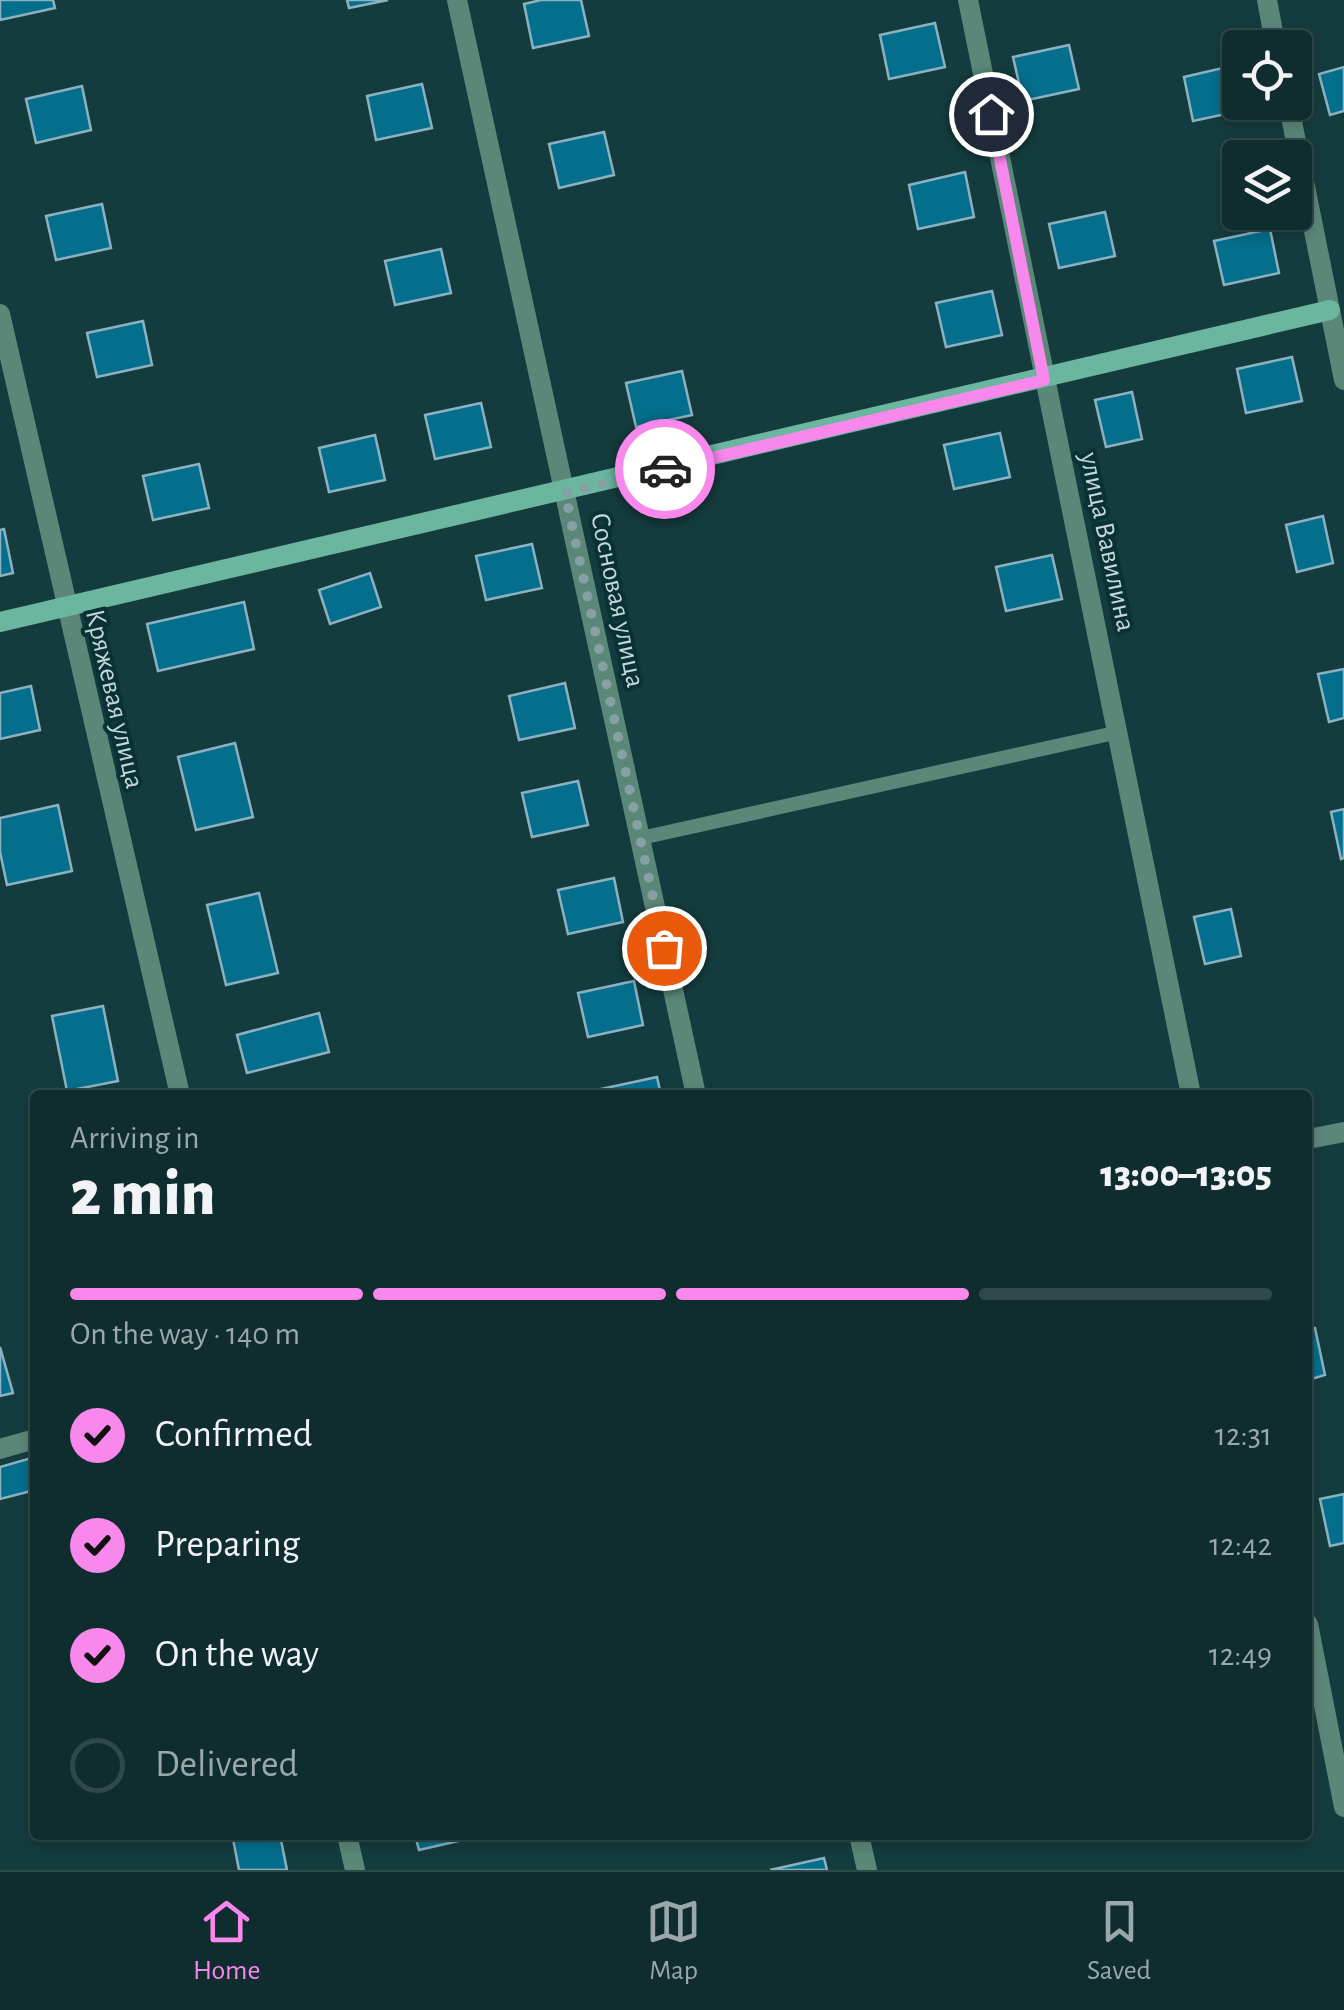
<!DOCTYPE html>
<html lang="en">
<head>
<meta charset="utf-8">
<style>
  :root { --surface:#0f2d2e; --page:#1d393a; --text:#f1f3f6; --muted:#9ba8aa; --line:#2f494a; --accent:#f888eb }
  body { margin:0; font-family:"Alegreya Sans",sans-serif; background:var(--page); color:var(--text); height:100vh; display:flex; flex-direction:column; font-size:38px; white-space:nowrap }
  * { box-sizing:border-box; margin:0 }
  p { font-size:32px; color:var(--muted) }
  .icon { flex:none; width:55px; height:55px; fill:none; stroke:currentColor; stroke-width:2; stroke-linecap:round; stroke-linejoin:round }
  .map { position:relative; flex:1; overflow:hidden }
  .sheet { position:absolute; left:30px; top:1090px; width:1282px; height:750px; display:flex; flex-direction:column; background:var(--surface); border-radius:10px; box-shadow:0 5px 15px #0003,0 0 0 2px var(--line) }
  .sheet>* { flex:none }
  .buttons { position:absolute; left:1222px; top:30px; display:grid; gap:20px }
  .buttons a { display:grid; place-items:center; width:90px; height:90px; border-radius:10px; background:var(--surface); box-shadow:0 5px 15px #0003,0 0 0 2px var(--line); font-size:50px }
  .pin { position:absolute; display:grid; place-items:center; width:85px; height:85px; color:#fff; margin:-42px; border:5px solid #fff; border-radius:50%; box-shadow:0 2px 10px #0007 }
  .courier { position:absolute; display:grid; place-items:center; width:100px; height:100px; margin:-50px; border:8px solid #f888eb; border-radius:50%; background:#fff; color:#222; box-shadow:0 2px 12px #0007 }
  .overview em { font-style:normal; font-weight:800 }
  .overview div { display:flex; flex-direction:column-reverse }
  .overview { display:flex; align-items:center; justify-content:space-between; height:170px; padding:0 40px }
  h1 { font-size:65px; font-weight:800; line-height:75px }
  .bar { display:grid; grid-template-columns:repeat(4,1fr); gap:15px 10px; align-content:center; height:120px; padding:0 40px }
  .bar i { height:12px; border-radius:8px; background:var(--line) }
  .bar .active { background:var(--accent) }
  .bar p { grid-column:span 4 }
  ol { padding:0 40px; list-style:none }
  li { display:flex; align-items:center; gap:30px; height:110px }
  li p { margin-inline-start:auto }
  li .icon { padding:10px; border-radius:50%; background:var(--accent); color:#111; stroke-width:4 }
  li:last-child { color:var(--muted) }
  li i { width:55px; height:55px; border:5px solid var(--line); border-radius:50% }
  .menu { display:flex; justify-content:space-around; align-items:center; height:140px; border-top:2px solid var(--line); background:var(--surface); font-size:28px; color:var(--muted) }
  .menu a { display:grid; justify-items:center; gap:5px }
  .menu .active { color:var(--accent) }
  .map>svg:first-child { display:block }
  .building { fill:#046f8d; stroke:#8db1c0; stroke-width:2.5 }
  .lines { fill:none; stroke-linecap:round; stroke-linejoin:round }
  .lane { stroke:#5b8779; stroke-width:14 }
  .street { stroke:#5b8779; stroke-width:20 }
  .secondary { stroke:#6cb59f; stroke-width:20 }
  .done { stroke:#86a1a3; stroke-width:10; stroke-dasharray:0 18 }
  .route { stroke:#f888eb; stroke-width:12 }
  .labels { text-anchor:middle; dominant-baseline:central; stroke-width:8; stroke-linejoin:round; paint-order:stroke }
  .street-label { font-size:28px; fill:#c4d8d9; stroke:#083234 }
</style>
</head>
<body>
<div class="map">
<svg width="1344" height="1870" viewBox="0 0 1344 1870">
  <rect width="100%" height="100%" fill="#143c3e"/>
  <g class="building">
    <path d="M0,0H53L55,8L0,20Z"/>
    <path d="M347,0H388L349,8Z"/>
    <path d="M541,0H581L589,36L533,48L524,4Z"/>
    <path d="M935,23L945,67L889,79L880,35Z"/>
    <path d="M1069,45L1079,89L1023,101L1013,57Z"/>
    <path d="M1240,64V102H1248L1249,109L1193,121L1184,77Z"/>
    <path d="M1344,67V111L1330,115L1319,74Z"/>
    <path d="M422,84L432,128L376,140L367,96Z"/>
    <path d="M82,86L91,130L36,143L26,99Z"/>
    <path d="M604,132L614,175L559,188L549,144Z"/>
    <path d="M965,172L974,217L918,229L909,185Z"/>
    <path d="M102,204L111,248L56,260L46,216Z"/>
    <path d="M1105,212L1115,256L1059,268L1049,224Z"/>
    <path d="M1270,229L1279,273L1224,285L1214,241Z"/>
    <path d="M441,249L451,293L395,305L385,261Z"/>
    <path d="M992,291L1002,335L946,347L936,303Z"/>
    <path d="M143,321L152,365L97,377L87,333Z"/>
    <path d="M1292,357L1302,401L1246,413L1237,369Z"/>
    <path d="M682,371L692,415L636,427L626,383Z"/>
    <path d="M1132,392L1142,439L1106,447L1095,400Z"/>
    <path d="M481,403L491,447L435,459L425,415Z"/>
    <path d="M1000,433L1010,477L954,489L944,445Z"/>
    <path d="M375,435L385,480L329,492L319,448Z"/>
    <path d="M199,464L209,508L153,520L143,476Z"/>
    <path d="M1323,516L1333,563L1297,572L1286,525Z"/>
    <path d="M4,529L13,573L0,576V530Z"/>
    <path d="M532,544L542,588L486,600L476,556Z"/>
    <path d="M1052,555L1062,599L1006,611L996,567Z"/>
    <path d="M370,573L381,607L330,624L319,590Z"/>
    <path d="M244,602L254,649L158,671L147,624Z"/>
    <path d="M1344,669V718L1329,722L1318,674Z"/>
    <path d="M565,683L575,728L519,740L509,696Z"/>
    <path d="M31,686L40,730L0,739V693Z"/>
    <path d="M235,743L253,817L196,830L178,757Z"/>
    <path d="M578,781L588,825L532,837L522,793Z"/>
    <path d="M58,805L72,871L7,885L0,852V818Z"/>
    <path d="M1344,809V858L1341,859L1331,812Z"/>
    <path d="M614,878L623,922L568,934L558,890Z"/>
    <path d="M259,893L278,973L226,985L207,905Z"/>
    <path d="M1231,909L1241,956L1205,964L1194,917Z"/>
    <path d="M634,981L643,1025L588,1037L578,993Z"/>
    <path d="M103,1006L118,1081L67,1091L52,1016Z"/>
    <path d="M319,1013L329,1052L247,1073L237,1035Z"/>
    <path d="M657,1077L661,1095H602L601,1089Z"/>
    <path d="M1315,1328L1325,1375L1308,1380V1330Z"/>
    <path d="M0,1347L13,1393L0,1396Z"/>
    <path d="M31,1458L35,1490L0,1499V1467Z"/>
    <path d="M1344,1494V1543L1330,1546L1320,1499Z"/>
    <path d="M251,1835H280L287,1870H239L233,1839Z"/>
    <path d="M415,1835H466L467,1839L419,1850Z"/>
    <path d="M824,1858L827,1870H770Z"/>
  </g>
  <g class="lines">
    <path class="lane" d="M641,838L1119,732"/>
    <g class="street">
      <path d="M457,0L696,1095"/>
      <path d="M968,0L1191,1095"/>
      <path d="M1267,0L1276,48"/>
      <path d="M1288,102L1344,380"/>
      <path d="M0,314L180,1095"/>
      <path d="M1308,1139L1344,1132"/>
      <path d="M0,1449L35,1439"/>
      <path d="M1308,1624L1344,1807"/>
      <path d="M347,1835L355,1870"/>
      <path d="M859,1835L867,1870"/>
    </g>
    <path class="secondary" d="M0,622L1330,310"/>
  </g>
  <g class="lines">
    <path class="done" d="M664,948L565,493L665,469"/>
    <path class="route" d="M665,469L1044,380L991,114"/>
  </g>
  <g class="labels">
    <g class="street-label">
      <text transform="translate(1107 542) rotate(78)">улица Вавилина</text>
      <text transform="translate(617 600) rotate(78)">Сосновая улица</text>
      <text transform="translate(114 699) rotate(77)">Кряжевая улица</text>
    </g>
  </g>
</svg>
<div class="buttons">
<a><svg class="icon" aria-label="locate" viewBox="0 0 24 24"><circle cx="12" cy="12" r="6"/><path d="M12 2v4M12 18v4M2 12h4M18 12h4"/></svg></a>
<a><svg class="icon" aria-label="layers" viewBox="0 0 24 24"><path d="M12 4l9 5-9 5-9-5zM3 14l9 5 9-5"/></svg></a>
</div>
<div class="pin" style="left:664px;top:948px;background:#ea580c"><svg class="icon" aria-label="bag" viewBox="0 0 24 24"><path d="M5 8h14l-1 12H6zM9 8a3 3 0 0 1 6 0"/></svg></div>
<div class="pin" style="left:991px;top:114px;background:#1f2937"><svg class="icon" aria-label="home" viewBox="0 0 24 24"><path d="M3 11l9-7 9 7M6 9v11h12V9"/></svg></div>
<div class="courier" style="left:665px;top:469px"><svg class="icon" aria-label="car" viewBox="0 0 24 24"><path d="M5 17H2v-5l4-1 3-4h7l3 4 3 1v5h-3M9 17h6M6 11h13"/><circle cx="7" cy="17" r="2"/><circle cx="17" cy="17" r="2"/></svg></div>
<section class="sheet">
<div class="overview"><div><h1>2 min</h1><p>Arriving in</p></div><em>13:00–13:05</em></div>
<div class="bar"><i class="active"></i><i class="active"></i><i class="active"></i><i></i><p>On the way · 140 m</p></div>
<ol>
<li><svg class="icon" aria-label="check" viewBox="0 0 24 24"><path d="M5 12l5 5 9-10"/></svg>Confirmed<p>12:31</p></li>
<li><svg class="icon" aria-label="check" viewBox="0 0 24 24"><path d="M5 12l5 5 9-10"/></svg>Preparing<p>12:42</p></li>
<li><svg class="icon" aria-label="check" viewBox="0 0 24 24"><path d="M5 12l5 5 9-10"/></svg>On the way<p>12:49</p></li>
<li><i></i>Delivered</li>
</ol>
</section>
</div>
<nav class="menu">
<a class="active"><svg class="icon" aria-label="home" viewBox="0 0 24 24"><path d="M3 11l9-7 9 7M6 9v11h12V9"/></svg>Home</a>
<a><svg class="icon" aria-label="map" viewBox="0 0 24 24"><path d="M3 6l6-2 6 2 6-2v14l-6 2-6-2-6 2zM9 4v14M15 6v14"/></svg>Map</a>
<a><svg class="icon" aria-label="saved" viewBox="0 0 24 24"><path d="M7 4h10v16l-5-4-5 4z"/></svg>Saved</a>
</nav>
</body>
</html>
